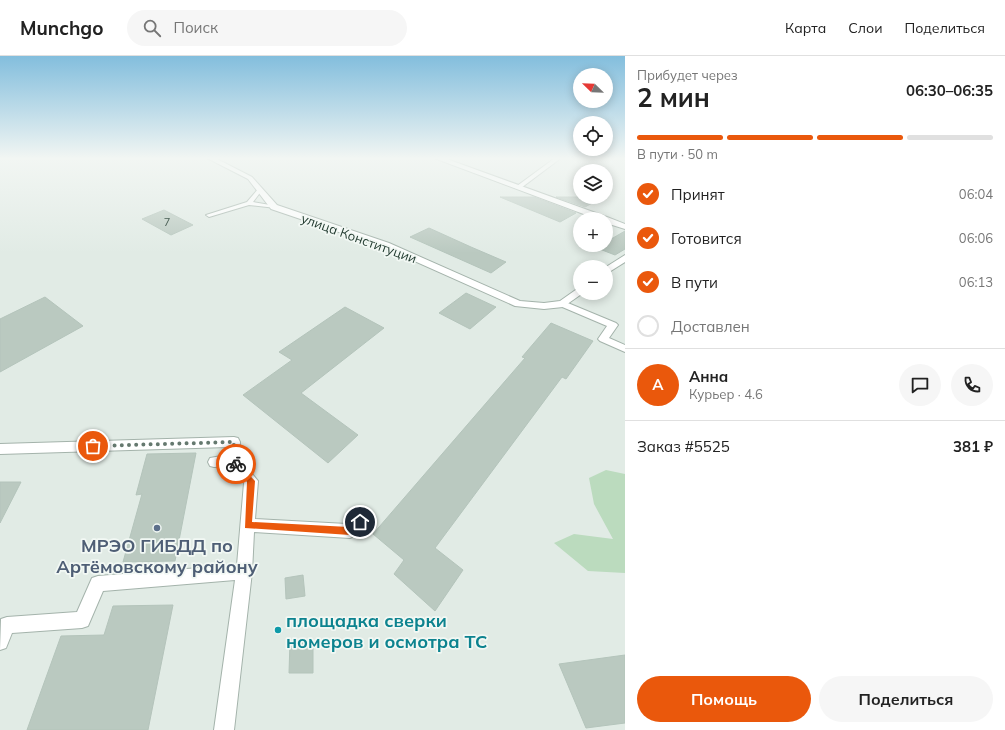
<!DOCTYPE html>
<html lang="ru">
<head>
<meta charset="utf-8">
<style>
  :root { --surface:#fff; --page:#f6f6f6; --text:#222; --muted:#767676; --line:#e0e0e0; --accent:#ea580c }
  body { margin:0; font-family:Mulish,sans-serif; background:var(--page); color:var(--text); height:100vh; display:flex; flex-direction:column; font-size:15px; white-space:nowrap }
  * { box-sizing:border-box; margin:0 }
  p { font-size:13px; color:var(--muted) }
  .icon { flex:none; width:22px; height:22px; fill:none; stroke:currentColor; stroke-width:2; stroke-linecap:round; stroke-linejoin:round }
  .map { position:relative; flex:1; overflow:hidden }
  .side { display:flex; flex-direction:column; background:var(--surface); width:380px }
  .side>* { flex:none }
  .needle { width:26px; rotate:293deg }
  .controls { position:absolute; left:573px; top:12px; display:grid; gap:8px }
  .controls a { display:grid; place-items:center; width:40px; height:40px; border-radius:50%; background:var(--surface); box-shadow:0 2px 10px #0003; font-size:20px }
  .pin { position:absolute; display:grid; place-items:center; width:34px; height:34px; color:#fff; margin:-17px; border:2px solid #fff; border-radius:50%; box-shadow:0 1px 4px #0007 }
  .courier { position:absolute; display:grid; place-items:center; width:40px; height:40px; margin:-20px; border:3px solid #ea580c; border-radius:50%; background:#fff; color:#222; box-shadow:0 1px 5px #0007 }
  .summary em { font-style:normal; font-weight:700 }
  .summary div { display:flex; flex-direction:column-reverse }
  .summary { display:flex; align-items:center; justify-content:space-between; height:68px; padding:0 12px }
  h1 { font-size:26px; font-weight:700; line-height:30px }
  .bar { display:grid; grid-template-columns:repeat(4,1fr); gap:6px 4px; align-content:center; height:48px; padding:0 12px }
  .bar i { height:5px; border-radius:3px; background:var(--line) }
  .bar .active { background:var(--accent) }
  .bar p { grid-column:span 4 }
  .line { display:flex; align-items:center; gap:10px; padding:0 12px; border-top:1px solid var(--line) }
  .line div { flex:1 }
  .round { display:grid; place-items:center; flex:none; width:42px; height:42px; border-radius:21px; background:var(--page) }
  ol { padding:0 12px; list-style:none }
  li { display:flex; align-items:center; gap:12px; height:44px }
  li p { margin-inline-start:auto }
  li .icon { padding:4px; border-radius:50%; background:var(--accent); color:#fff; stroke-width:4 }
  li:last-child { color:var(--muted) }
  li i { width:22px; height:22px; border:2px solid var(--line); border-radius:50% }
  .action { display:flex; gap:8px; margin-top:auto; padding:8px 12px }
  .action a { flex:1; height:46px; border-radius:24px; background:var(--accent); color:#fff; font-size:16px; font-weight:700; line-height:46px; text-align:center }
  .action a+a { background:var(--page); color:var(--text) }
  header { display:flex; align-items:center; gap:24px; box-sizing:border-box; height:56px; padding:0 20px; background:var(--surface); border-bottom:1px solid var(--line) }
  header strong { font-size:19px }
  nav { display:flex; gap:22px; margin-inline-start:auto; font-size:14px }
  .search { width:280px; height:36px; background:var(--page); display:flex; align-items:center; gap:10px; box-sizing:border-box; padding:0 14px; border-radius:22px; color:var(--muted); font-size:15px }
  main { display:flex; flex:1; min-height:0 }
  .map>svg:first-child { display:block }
  .green { fill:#bbdbbe }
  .building { fill:#bac9c0; stroke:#b4c4bb }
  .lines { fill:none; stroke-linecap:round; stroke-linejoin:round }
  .service-casing { stroke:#a4b3ab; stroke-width:2 }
  .minor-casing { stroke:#a4b3ab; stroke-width:2 }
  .service { fill:#fff; fill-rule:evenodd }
  .minor { fill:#fff; fill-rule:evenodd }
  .route { fill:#ea580c }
  .done { stroke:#65796f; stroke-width:4; stroke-dasharray:0 7.2 }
  .service-dot { fill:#5c6f8a; stroke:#f2f8f4; stroke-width:1.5 }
  .culture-dot { fill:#0f9aa8; stroke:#f2f8f4; stroke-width:1.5 }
  .labels { text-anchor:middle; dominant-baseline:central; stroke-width:3.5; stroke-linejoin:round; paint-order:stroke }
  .far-number-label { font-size:11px; fill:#485e54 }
  .far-street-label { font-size:13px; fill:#223b30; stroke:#f2f8f4 }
  .near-service-label { font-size:18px; font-weight:bold; fill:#4e5e75; stroke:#f2f8f4 }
  .near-culture-label { font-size:18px; font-weight:bold; fill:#0d838f; stroke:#f2f8f4; text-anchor:start }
</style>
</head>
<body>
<header>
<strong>Munchgo</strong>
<div class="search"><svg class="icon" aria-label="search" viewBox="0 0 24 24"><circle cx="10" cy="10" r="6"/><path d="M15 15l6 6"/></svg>Поиск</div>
<nav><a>Карта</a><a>Слои</a><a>Поделиться</a></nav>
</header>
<main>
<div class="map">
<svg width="625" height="674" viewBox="0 0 625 674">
  <rect width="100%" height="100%" fill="#e1ebe5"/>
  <path class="green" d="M606,414L625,418V517L588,515L554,487L574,478L613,483L594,448L589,422Z"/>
  <g class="building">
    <path d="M500,141H534L576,157L560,166Z"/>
    <path d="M556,141H603L585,151Z"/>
    <path d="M164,154L193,169L171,179L142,163Z"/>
    <path d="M429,172L471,191L506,206L491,217L410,181Z"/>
    <path d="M625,175V193L615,199L597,192L606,189V186Z"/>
    <path d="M466,237L496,251L470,273L439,257Z"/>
    <path d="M45,241L83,270L0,316V263Z"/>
    <path d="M345,251L384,272L301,337L358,379L328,407L243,339L292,304L279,296Z"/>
    <path d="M551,267L593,285L566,323L562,321L435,492L463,514L435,555L394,518L404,504L373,478L525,302L522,301Z"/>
    <path d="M196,397L175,505L123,506L142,438L136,439L147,398Z"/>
    <path d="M0,426H21L0,467Z"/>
    <path d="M303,519L305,540L286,543L285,522Z"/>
    <path d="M173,549L148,674H27L61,580L104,579L113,550Z"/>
    <path d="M290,585H313V617H289Z"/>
    <path d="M625,599V667L586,672L559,608Z"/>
  </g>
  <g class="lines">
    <defs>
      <g id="service">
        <path d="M555,102H561L521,132H517V130Z"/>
        <path d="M259,132L262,134L253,146L276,150V152L249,149L209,161L206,159L247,146Z"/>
        <path d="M563,245L616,267L618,269L609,282L625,289V296L600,285L598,283L607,270L560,250L559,248Z"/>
        <path d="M234,381L238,382L240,386L239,402L258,425L255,463L347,468L360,459L365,461L367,466C364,473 357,479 350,482L254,476L252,516L234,674H214L235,524L103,535L88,570L82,572L12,577L6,592L0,594L1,563L7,561L77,556L92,522L98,520L237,509L244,427L230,410L214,411L210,410L208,406L210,402L227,399L228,391L0,398V388Z"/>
      </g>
      <g id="minor">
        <path d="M207,102H215L252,121L277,149L389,187L520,245L544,247L560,245L577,233L580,232V237H583L563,251L544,253L515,250L383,191L271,153L248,123Z"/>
        <path d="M434,102H444L607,161L625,168V173L606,167V163H597Z"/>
        <path d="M625,199V206L606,218V211Z"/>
      </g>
    </defs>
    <use href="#service" class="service-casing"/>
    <use href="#minor" class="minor-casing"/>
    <use href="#service" class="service"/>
    <use href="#minor" class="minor"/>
  </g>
  <linearGradient id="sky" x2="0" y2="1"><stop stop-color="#83bedd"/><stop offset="0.52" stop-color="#f2f6f3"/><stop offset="1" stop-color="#f2f6f3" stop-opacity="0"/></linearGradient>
  <rect width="625" height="197" fill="url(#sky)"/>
  <path class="route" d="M236,405L255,425L252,466L349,471L360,462L363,463V469L350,479L245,472L247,426L234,410L233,408Z"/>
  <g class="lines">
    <path class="done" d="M93,390L234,386L233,404L236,408"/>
  </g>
  <circle class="service-dot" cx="157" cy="472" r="4"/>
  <circle class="culture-dot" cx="278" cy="574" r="4"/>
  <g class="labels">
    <g class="far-number-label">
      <text x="167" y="166">7</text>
    </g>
    <g class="far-street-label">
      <text transform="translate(359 182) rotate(20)">улица Конституции</text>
    </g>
    <g class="near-service-label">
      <text x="157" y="489">МРЭО ГИБДД по<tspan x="157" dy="21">Артёмовскому району</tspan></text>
    </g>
    <g class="near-culture-label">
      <text x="286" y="564">площадка сверки<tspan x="286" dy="21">номеров и осмотра ТС</tspan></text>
    </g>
  </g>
</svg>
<div class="controls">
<a><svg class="needle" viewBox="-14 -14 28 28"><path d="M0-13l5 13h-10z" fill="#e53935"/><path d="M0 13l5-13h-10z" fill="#767676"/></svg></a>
<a><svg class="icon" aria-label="locate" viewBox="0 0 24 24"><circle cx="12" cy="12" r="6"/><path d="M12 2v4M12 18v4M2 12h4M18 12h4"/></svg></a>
<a><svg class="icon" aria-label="layers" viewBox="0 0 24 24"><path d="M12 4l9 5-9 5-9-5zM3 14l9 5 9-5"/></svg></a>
<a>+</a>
<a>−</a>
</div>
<div class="pin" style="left:93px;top:390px;background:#ea580c"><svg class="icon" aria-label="bag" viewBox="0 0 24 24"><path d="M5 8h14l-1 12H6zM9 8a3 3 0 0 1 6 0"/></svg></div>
<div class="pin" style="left:360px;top:466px;background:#1f2937"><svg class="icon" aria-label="home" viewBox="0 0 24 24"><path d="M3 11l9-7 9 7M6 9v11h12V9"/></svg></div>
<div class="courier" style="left:236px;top:408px"><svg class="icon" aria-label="bike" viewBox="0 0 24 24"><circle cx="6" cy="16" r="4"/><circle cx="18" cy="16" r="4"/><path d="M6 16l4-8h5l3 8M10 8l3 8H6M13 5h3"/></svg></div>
</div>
<section class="side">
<div class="summary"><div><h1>2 мин</h1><p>Прибудет через</p></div><em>06:30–06:35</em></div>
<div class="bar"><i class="active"></i><i class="active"></i><i class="active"></i><i></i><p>В пути · 50 m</p></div>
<ol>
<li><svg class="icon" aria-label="check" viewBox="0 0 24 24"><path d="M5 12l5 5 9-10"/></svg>Принят<p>06:04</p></li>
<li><svg class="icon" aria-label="check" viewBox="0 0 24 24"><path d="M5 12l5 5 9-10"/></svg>Готовится<p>06:06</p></li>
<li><svg class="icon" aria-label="check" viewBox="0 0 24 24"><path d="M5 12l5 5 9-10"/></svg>В пути<p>06:13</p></li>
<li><i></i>Доставлен</li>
</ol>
<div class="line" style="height:72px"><b class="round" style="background:var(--accent);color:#fff">А</b><div><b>Анна</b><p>Курьер · 4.6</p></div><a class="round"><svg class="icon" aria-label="chat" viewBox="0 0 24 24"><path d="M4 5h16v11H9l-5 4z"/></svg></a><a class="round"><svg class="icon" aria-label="phone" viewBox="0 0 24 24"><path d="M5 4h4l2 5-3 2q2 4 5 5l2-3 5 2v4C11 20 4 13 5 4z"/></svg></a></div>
<div class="line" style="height:52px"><div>Заказ #5525</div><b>381 ₽</b></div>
<div class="action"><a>Помощь</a><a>Поделиться</a></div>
</section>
</main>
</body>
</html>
